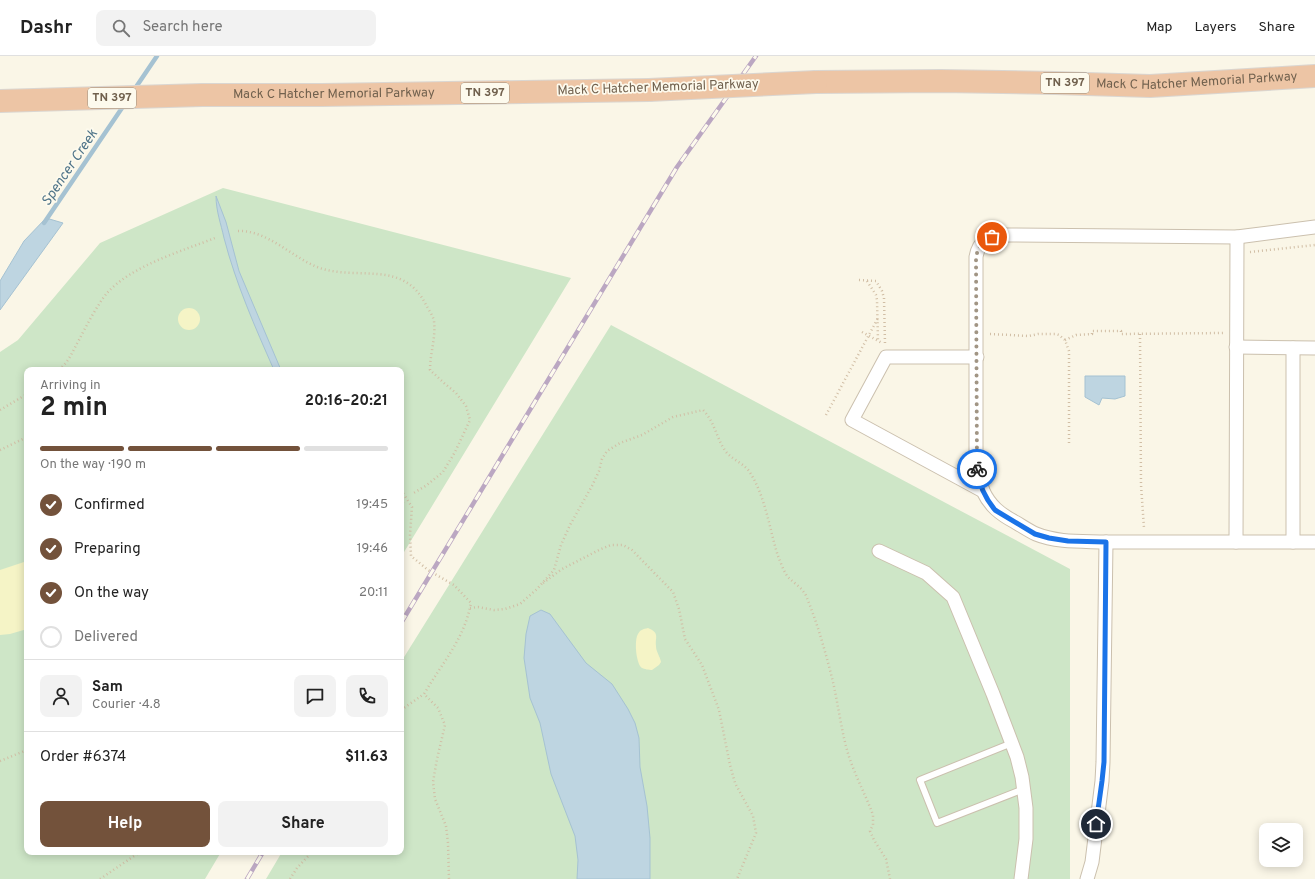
<!DOCTYPE html>
<html lang="en">
<head>
<meta charset="utf-8">
<style>
  :root { --surface:#fff; --page:#f2f2f2; --text:#222; --muted:#767676; --line:#e0e0e0; --accent:#73523b }
  body { margin:0; font-family:Overpass,sans-serif; background:var(--page); color:var(--text); height:100vh; display:flex; flex-direction:column; font-size:15px; white-space:nowrap }
  * { box-sizing:border-box; margin:0 }
  p { font-size:13px; color:var(--muted) }
  .icon { flex:none; width:22px; height:22px; fill:none; stroke:currentColor; stroke-width:2; stroke-linecap:round; stroke-linejoin:round }
  .map { position:relative; flex:1; overflow:hidden }
  .panel { position:absolute; left:24px; top:311px; width:380px; height:488px; display:flex; flex-direction:column; background:var(--surface); border-radius:8px; box-shadow:0 2px 10px #0003 }
  .panel>* { flex:none }
  .fabs { position:absolute; left:1259px; top:767px; display:grid; gap:8px }
  .fabs a { display:grid; place-items:center; width:44px; height:44px; border-radius:8px; background:var(--surface); box-shadow:0 2px 10px #0003; font-size:20px }
  .pin { position:absolute; display:grid; place-items:center; width:34px; height:34px; color:#fff; margin:-17px; border:2px solid #fff; border-radius:50%; box-shadow:0 1px 4px #0007 }
  .courier { position:absolute; display:grid; place-items:center; width:40px; height:40px; margin:-20px; border:3px solid #1a73e8; border-radius:50%; background:#fff; color:#222; box-shadow:0 1px 5px #0007 }
  .overview em { font-style:normal; font-weight:700 }
  .overview div { display:flex; flex-direction:column-reverse }
  .overview { display:flex; align-items:center; justify-content:space-between; height:68px; padding:0 16px }
  h1 { font-size:26px; font-weight:700; line-height:30px }
  .bar { display:grid; grid-template-columns:repeat(4,1fr); gap:6px 4px; align-content:center; height:48px; padding:0 16px }
  .bar i { height:5px; border-radius:3px; background:var(--line) }
  .bar .current { background:var(--accent) }
  .bar p { grid-column:span 4 }
  .line { display:flex; align-items:center; gap:10px; padding:0 16px; border-top:1px solid var(--line) }
  .line div { flex:1 }
  .round { display:grid; place-items:center; flex:none; width:42px; height:42px; border-radius:8px; background:var(--page) }
  ol { padding:0 16px; list-style:none }
  li { display:flex; align-items:center; gap:12px; height:44px }
  li p { margin-inline-start:auto }
  li .icon { padding:4px; border-radius:50%; background:var(--accent); color:#fff; stroke-width:4 }
  li:last-child { color:var(--muted) }
  li i { width:22px; height:22px; border:2px solid var(--line); border-radius:50% }
  .primary-button { display:flex; gap:8px; margin-top:auto; padding:8px 16px }
  .primary-button a { flex:1; height:46px; border-radius:8px; background:var(--accent); color:#fff; font-size:16px; font-weight:700; line-height:46px; text-align:center }
  .primary-button a+a { background:var(--page); color:var(--text) }
  header { display:flex; align-items:center; gap:24px; box-sizing:border-box; height:56px; padding:0 20px; background:var(--surface); border-bottom:1px solid var(--line) }
  header strong { font-size:19px }
  nav { display:flex; gap:22px; margin-inline-start:auto; font-size:14px }
  .search { width:280px; height:36px; background:var(--page); display:flex; align-items:center; gap:10px; box-sizing:border-box; padding:0 14px; border-radius:8px; color:var(--muted); font-size:15px }
  .map>svg:first-child { display:block }
  .green { fill:#cee6c7 }
  .sand { fill:#f5f4c6 }
  .water { fill:#bed5e1; stroke:#a5c2d2 }
  .lines { fill:none; stroke-linecap:round; stroke-linejoin:round }
  .stream { stroke:#a5c2d2; stroke-width:4.5 }
  .lane-casing { stroke:#cbc0ae; stroke-width:8 }
  .street-casing { stroke:#cbc0ae; stroke-width:15 }
  .highway-casing { stroke:#dad6d1; stroke-width:24 }
  .path { stroke:#d1bea5; stroke-width:2.5; stroke-dasharray:1 3; stroke-linecap:butt }
  .lane { stroke:#fff; stroke-width:6 }
  .street { stroke:#fff; stroke-width:13 }
  .highway { stroke:#edc5a5; stroke-width:22 }
  .rail-casing { stroke:#bba7c2; stroke-width:4.5 }
  .rail { stroke:#fdfaed; stroke-width:3; stroke-dasharray:9; stroke-linecap:butt }
  .highway-bridge-casing { stroke:#dad6d1; stroke-width:24; stroke-linecap:butt }
  .highway-bridge { stroke:#edc5a5; stroke-width:22 }
  .done { stroke:#a19584; stroke-width:4; stroke-dasharray:0 7.2 }
  .route { stroke:#1a73e8; stroke-width:5 }
  .labels { text-anchor:middle; dominant-baseline:central; stroke-width:3.5; stroke-linejoin:round; paint-order:stroke }
  .shield { fill:#fdfaed; stroke:#9b8f7e; stroke-width:1 }
  .shield-label { font-size:12px; font-weight:bold; fill:#71614e }
  .street-label { font-size:13px; fill:#71614e; stroke:#fdfaed }
  .water-label { font-size:14px; font-style:italic; fill:#4e7388; stroke:#fdfaed }
</style>
</head>
<body>
<header>
<strong>Dashr</strong>
<div class="search"><svg class="icon" aria-label="search" viewBox="0 0 24 24"><circle cx="10" cy="10" r="6"/><path d="M15 15l6 6"/></svg>Search here</div>
<nav><a>Map</a><a>Layers</a><a>Share</a></nav>
</header>
<div class="map">
<svg width="1315" height="823" viewBox="0 0 1315 823">
  <rect width="100%" height="100%" fill="#faf6e7"/>
  <g class="green">
    <path d="M223,132L571,222L401,501V314H27V796H221L205,823H0V296L18,284L100,187Z"/>
    <path d="M611,269L1070,513V823H266L282,796H401V606Z"/>
  </g>
  <g class="sand">
    <circle cx="189" cy="263" r="11"/>
    <path d="M27,505V573L10,578L0,579V514Z"/>
    <path d="M648,572C660,577 655,581 656,590C656,596 660,600 661,606L659,609L652,614C649,614 644,613 642,612C636,608 634,584 638,578C640,574 643,573 648,572Z"/>
  </g>
  <g class="water">
    <path d="M216,140L226,166L239,215L281,314H274C255,271 236,228 224,182C221,168 216,155 216,140Z"/>
    <path d="M46,162L63,167L0,254V225L24,185Z"/>
    <path d="M1085,320H1125V340L1115,343L1102,342L1099,349L1085,341Z"/>
    <path d="M541,554L550,558L586,607L612,628L628,653L635,667L639,682L640,711L647,750L650,782V823H577L578,804L575,780L551,718L540,667L530,642L524,602L526,578L530,560Z"/>
  </g>
  <g class="lines">
    <g class="stream">
      <path d="M134,34L157,0"/>
      <path d="M44,167L124,49"/>
    </g>
    <defs>
      <path id="lane" d="M1012,687L920,724L937,767L1024,733"/>
      <g id="street">
        <path d="M1236,291L1315,292"/>
        <path d="M1293,292V486"/>
        <path d="M977,301H886L852,364L983,435C990,450 1000,458 1015,466C1022,470 1029,475 1036,478C1058,487 1083,485 1106,486"/>
        <path d="M983,435L977,415L976,403V201C979,184 989,180 1005,179L1237,181L1315,171"/>
        <path d="M1236,486L1237,181"/>
        <path d="M879,495L926,517L953,541L993,638L1017,701L1022,721L1026,752V783L1021,823"/>
        <path d="M1087,823L1092,806L1102,725L1103,706L1106,486H1315"/>
      </g>
      <g id="highway">
        <path id="s1" d="M816,26L941,25L1055,27L1150,30L1315,20"/>
        <path id="s2" d="M0,45L202,39H322L649,34"/>
      </g>
    </defs>
    <use href="#lane" class="lane-casing"/>
    <use href="#street" class="street-casing"/>
    <use href="#highway" class="highway-casing"/>
    <g class="path">
      <path d="M238,175C267,174 292,201 317,211C356,226 403,202 426,249C429,254 433,260 434,265C436,282 430,297 430,314L444,327L456,337L466,350L470,364L455,396L443,416L427,429L412,438"/>
      <path d="M1250,196L1315,189"/>
      <path d="M859,224L876,225L882,235L884,242L885,288"/>
      <path d="M867,225L876,239L877,244L878,285"/>
      <path d="M862,276L882,287"/>
      <path d="M990,278L1029,280L1038,278H1056L1059,279L1065,284L1069,295V388"/>
      <path d="M1140,278L1141,429L1144,472"/>
      <path d="M1065,284L1076,279L1092,278V275H1121V278L1223,277"/>
      <path d="M59,314C70,304 72,296 79,284C86,270 98,248 107,237C131,210 182,195 215,182"/>
      <path d="M0,354L27,338"/>
      <path d="M826,359L878,262"/>
      <path d="M0,394L27,381"/>
      <path d="M401,434L412,451L410,479L411,500L428,514L454,529L471,547C464,584 442,607 424,638L438,652L445,669L437,703L433,726L435,743L446,770L448,787L449,823"/>
      <path d="M401,449L404,446"/>
      <path d="M543,527L562,513L601,493L611,489H623L632,494L673,536L679,553L685,583L702,609L719,654L730,709L735,727L753,760L756,777L737,823"/>
      <path d="M470,552L478,551L494,554L505,553L520,548L537,533L554,514L561,489L570,469L592,430L599,415L602,403L607,395L620,387L642,379L673,361L703,354C714,365 716,380 724,393C730,403 742,406 749,415C766,441 769,472 778,500C781,507 784,517 789,522C795,528 804,533 807,542C818,569 826,598 833,626C838,648 841,672 847,694C853,716 865,737 873,759V769L870,775L874,784L886,803L890,823"/>
      <path d="M401,654L424,638"/>
      <path d="M0,705L27,694"/>
      <path d="M100,823L140,796"/>
      <path d="M290,823L297,812L312,796"/>
    </g>
    <use href="#lane" class="lane"/>
    <use href="#street" class="street"/>
    <use href="#highway" class="highway"/>
    <defs>
      <g id="rail">
        <path d="M401,567L677,111L756,0"/>
        <path d="M247,823L263,796"/>
      </g>
    </defs>
    <use href="#rail" class="rail-casing"/>
    <use href="#rail" class="rail"/>
    <defs>
      <path id="highway-bridge" d="M649,34L816,26"/>
    </defs>
    <use href="#highway-bridge" class="highway-bridge-casing"/>
    <use href="#highway-bridge" class="highway-bridge"/>
  </g>
  <g class="lines">
    <path class="done" d="M977,413L976,201C978,191 983,185 992,181"/>
    <path class="route" d="M977,413C979,429 985,442 995,454L1035,478L1049,482L1068,485L1106,486L1104,706L1102,725L1096,768"/>
  </g>
  <g class="labels">
    <g class="shield">
      <rect x="1041" y="17" width="48" height="20" rx="3"/>
      <rect x="461" y="27" width="48" height="20" rx="3"/>
      <rect x="88" y="32" width="48" height="20" rx="3"/>
    </g>
    <g class="shield-label">
      <text x="1065" y="27">TN 397</text>
      <text x="485" y="37">TN 397</text>
      <text x="112" y="42">TN 397</text>
    </g>
    <g class="street-label">
      <text stroke="none"><textPath href="#s1" startOffset="381">Mack C Hatcher Memorial Parkway</textPath></text>
      <text transform="translate(658 32) rotate(-2)">Mack C Hatcher Memorial Parkway</text>
      <text stroke="none"><textPath href="#s2" startOffset="334">Mack C Hatcher Memorial Parkway</textPath></text>
    </g>
    <g class="water-label">
      <text transform="translate(70 112) rotate(-56)">Spencer Creek</text>
    </g>
  </g>
</svg>
<div class="fabs">
<a><svg class="icon" aria-label="layers" viewBox="0 0 24 24"><path d="M12 4l9 5-9 5-9-5zM3 14l9 5 9-5"/></svg></a>
</div>
<div class="pin" style="left:992px;top:181px;background:#ea580c"><svg class="icon" aria-label="bag" viewBox="0 0 24 24"><path d="M5 8h14l-1 12H6zM9 8a3 3 0 0 1 6 0"/></svg></div>
<div class="pin" style="left:1096px;top:768px;background:#1f2937"><svg class="icon" aria-label="home" viewBox="0 0 24 24"><path d="M3 11l9-7 9 7M6 9v11h12V9"/></svg></div>
<div class="courier" style="left:977px;top:413px"><svg class="icon" aria-label="bike" viewBox="0 0 24 24"><circle cx="6" cy="16" r="4"/><circle cx="18" cy="16" r="4"/><path d="M6 16l4-8h5l3 8M10 8l3 8H6M13 5h3"/></svg></div>
<section class="panel">
<div class="overview"><div><h1>2 min</h1><p>Arriving in</p></div><em>20:16–20:21</em></div>
<div class="bar"><i class="current"></i><i class="current"></i><i class="current"></i><i></i><p>On the way · 190 m</p></div>
<ol>
<li><svg class="icon" aria-label="check" viewBox="0 0 24 24"><path d="M5 12l5 5 9-10"/></svg>Confirmed<p>19:45</p></li>
<li><svg class="icon" aria-label="check" viewBox="0 0 24 24"><path d="M5 12l5 5 9-10"/></svg>Preparing<p>19:46</p></li>
<li><svg class="icon" aria-label="check" viewBox="0 0 24 24"><path d="M5 12l5 5 9-10"/></svg>On the way<p>20:11</p></li>
<li><i></i>Delivered</li>
</ol>
<div class="line" style="height:72px"><a class="round"><svg class="icon" aria-label="person" viewBox="0 0 24 24"><circle cx="12" cy="8" r="4"/><path d="M4 21q1-7 8-7t8 7"/></svg></a><div><b>Sam</b><p>Courier · 4.8</p></div><a class="round"><svg class="icon" aria-label="chat" viewBox="0 0 24 24"><path d="M4 5h16v11H9l-5 4z"/></svg></a><a class="round"><svg class="icon" aria-label="phone" viewBox="0 0 24 24"><path d="M5 4h4l2 5-3 2q2 4 5 5l2-3 5 2v4C11 20 4 13 5 4z"/></svg></a></div>
<div class="line" style="height:52px"><div>Order #6374</div><b>$11.63</b></div>
<div class="primary-button"><a>Help</a><a>Share</a></div>
</section>
</div>
</body>
</html>
